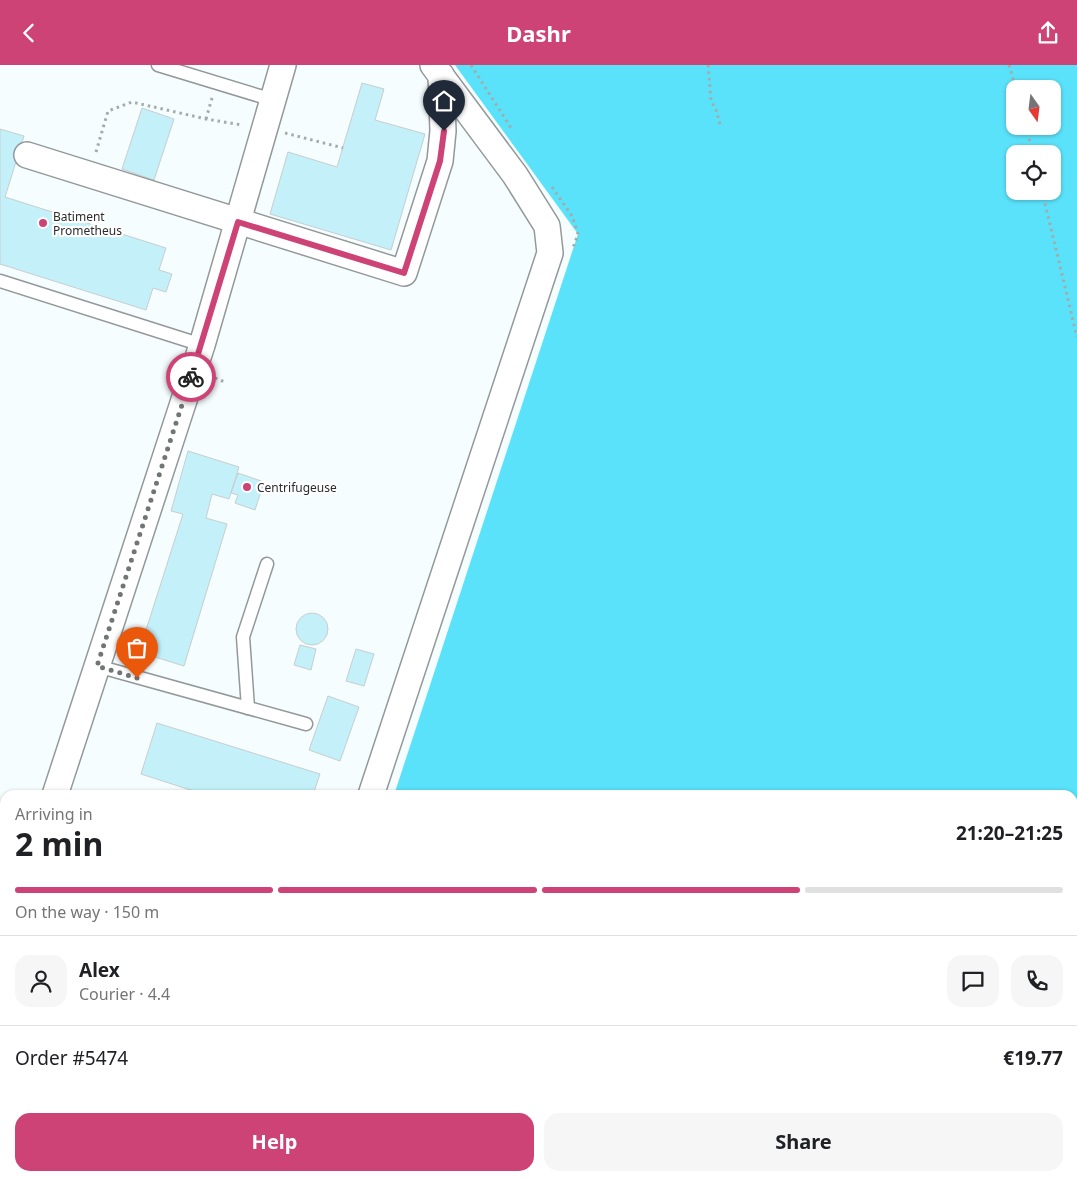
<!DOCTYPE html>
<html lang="en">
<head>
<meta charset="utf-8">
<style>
  :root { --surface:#fff; --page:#f6f6f6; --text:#202124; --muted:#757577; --line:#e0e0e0; --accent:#ce4376 }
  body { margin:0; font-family:"Noto Sans",sans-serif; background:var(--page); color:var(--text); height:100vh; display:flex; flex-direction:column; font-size:19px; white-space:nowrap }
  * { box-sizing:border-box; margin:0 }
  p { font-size:16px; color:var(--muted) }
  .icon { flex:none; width:28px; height:28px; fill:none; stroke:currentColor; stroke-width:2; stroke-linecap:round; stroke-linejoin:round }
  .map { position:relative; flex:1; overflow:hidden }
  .side { position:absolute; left:0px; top:725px; width:1078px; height:391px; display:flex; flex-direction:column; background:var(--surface); border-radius:15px 15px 0 0; box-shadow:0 1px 4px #0004 }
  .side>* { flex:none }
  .needle { width:32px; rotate:166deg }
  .controls { position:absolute; left:1006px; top:15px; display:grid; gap:10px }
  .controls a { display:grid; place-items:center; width:55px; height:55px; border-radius:10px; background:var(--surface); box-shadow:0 1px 4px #0004; font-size:25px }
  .pin { position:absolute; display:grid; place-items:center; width:42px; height:42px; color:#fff; margin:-51px -21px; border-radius:50% 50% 50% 0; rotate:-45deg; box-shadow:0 0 5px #0007 }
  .pin .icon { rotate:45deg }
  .courier { position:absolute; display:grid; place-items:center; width:50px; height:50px; margin:-25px; border:4px solid #ce4376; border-radius:50%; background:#fff; color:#222; box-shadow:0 1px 6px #0007 }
  .summary em { font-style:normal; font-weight:700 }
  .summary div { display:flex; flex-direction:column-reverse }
  .summary { display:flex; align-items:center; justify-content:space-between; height:85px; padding:0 15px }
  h1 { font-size:32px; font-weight:700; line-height:38px }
  .bar { display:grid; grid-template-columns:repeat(4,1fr); gap:8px 5px; align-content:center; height:60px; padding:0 15px }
  .bar i { height:6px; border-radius:4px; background:var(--line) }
  .bar .active { background:var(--accent) }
  .bar p { grid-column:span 4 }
  .line { display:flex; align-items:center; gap:12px; padding:0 15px; border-top:1px solid var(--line) }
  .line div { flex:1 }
  .round { display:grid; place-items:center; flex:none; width:52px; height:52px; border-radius:15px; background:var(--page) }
  .cta { display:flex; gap:10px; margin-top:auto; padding:10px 15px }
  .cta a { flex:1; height:58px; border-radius:15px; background:var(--accent); color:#fff; font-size:20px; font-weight:700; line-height:58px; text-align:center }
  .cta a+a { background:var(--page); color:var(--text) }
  header { display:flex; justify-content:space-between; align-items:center; height:65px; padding:0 15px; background:var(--accent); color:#fff; font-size:22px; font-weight:700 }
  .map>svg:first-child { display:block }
  .forest { fill:#5ae2fa; fill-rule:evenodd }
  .building { fill:#c3f0f9; stroke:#c7cecf }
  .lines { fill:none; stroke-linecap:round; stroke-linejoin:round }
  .service-casing { stroke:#93999a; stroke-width:15 }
  .minor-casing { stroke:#93999a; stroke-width:28 }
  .path { stroke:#a5aaab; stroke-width:3; stroke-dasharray:2.5 4; stroke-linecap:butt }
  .service { stroke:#fff; stroke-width:12 }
  .minor { stroke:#fff; stroke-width:25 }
  .done { stroke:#717576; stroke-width:5; stroke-dasharray:0 9 }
  .route { stroke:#ce4376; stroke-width:6 }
  .poi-dot { fill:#ce4376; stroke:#fff; stroke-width:2 }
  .labels { text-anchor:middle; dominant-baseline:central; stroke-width:4.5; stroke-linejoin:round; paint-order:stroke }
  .poi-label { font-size:12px; fill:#2a2c2d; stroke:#fff; text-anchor:start }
</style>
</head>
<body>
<header><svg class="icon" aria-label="back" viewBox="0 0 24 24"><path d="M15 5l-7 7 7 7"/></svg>Dashr<svg class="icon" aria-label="share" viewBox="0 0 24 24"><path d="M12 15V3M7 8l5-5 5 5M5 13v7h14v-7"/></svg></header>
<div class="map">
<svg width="1077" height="1116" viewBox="0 0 1077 1116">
  <rect width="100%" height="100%" fill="#f6fdfe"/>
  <path class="forest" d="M455,0H1077V1116H268L269,1111H1072V730H394L578,169ZM1015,24H1052V61H1015ZM1015,89H1052V126H1015Z"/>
  <g class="building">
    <path d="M362,18L384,24L375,55L425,69L391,185L270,149L288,87L337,102Z"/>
    <path d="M142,43L174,54L154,115L122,104Z"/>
    <path d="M0,64L24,71L5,132L166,183L159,205L172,209L166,227L153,223L146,245L0,199Z"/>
    <path d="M188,386L239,402L229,434L212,429L206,453L227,459L184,601L139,587L183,449L171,446Z"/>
    <path d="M238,408L264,417L255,445L235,438L238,430L231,428Z"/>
    <circle cx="312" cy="564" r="16"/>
    <path d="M300,580L316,584L311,605L294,600Z"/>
    <path d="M356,584L374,589L364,621L346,616Z"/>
    <path d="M328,631L359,642L340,696L309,685Z"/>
    <path d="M157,658L320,709L313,730H206L141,709Z"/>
    <path d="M5,897V1106L0,1105V913Z"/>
    <path d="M20,1111H111L109,1116H35Z"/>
  </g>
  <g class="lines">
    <defs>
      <g id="service">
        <path d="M158,0L273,35"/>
        <path d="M0,216L202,280"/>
        <path d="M97,601L306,659"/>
        <path d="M248,643L243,572L267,499"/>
      </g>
      <g id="minor">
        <path d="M27,90L404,208L440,96L443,66L441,10"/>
        <path d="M55,730L202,280L283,0"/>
        <path d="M371,730L550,188L547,161L515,110L433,0"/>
        <path d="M0,790L5,792"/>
        <path d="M0,880L5,865"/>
        <path d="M244,1116L246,1111"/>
      </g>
    </defs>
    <use href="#service" class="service-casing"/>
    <use href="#minor" class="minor-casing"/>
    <g class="path">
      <path d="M471,0L513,66"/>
      <path d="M708,0L711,35L716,45L721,63"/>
      <path d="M1009,0L1016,24"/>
      <path d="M206,54L212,33"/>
      <path d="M1026,61L1033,89"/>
      <path d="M285,68L343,83"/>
      <path d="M96,87L108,46L132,37L206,54L242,60"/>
      <path d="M552,122L572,151L578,169L573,183"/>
      <path d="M1042,126L1077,272"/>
      <path d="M215,313L227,318"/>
    </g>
    <use href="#service" class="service"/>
    <use href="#minor" class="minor"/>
  </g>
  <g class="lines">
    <path class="done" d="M137,613L97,601L191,312"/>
    <path class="route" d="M191,312L238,157L404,208L440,96L444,66"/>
  </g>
  <g class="poi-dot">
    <circle cx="43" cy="158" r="5"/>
    <circle cx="247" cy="422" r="5"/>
  </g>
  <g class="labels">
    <g class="poi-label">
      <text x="53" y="151">Batiment<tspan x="53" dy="14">Prometheus</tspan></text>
      <text x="257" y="422">Centrifugeuse</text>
    </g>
  </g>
</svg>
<div class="controls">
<a><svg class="needle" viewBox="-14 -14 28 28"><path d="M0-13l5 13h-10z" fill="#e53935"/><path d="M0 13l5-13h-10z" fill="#757577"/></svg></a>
<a><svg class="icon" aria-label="locate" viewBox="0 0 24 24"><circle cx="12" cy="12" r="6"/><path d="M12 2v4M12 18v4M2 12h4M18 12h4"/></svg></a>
</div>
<div class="pin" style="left:137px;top:613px;background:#ea580c"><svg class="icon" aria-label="bag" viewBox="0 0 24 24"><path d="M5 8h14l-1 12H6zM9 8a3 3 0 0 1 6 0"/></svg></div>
<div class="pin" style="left:444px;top:66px;background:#1f2937"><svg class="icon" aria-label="home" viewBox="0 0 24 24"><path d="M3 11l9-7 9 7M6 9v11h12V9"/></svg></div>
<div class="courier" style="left:191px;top:312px"><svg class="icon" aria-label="bike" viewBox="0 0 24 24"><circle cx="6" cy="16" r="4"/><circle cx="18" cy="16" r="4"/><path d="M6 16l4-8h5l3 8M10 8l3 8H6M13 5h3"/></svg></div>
<section class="side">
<div class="summary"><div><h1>2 min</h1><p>Arriving in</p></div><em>21:20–21:25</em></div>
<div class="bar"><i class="active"></i><i class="active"></i><i class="active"></i><i></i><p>On the way · 150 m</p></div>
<div class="line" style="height:90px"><a class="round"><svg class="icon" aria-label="person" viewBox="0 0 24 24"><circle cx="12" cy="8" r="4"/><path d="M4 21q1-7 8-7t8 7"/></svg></a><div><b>Alex</b><p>Courier · 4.4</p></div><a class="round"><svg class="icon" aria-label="chat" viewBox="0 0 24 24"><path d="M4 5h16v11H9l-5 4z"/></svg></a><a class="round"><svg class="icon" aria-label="phone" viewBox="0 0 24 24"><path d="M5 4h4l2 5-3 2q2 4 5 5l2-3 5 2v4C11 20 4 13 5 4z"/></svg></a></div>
<div class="line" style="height:65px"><div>Order #5474</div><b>€19.77</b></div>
<div class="cta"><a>Help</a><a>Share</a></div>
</section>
</div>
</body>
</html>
